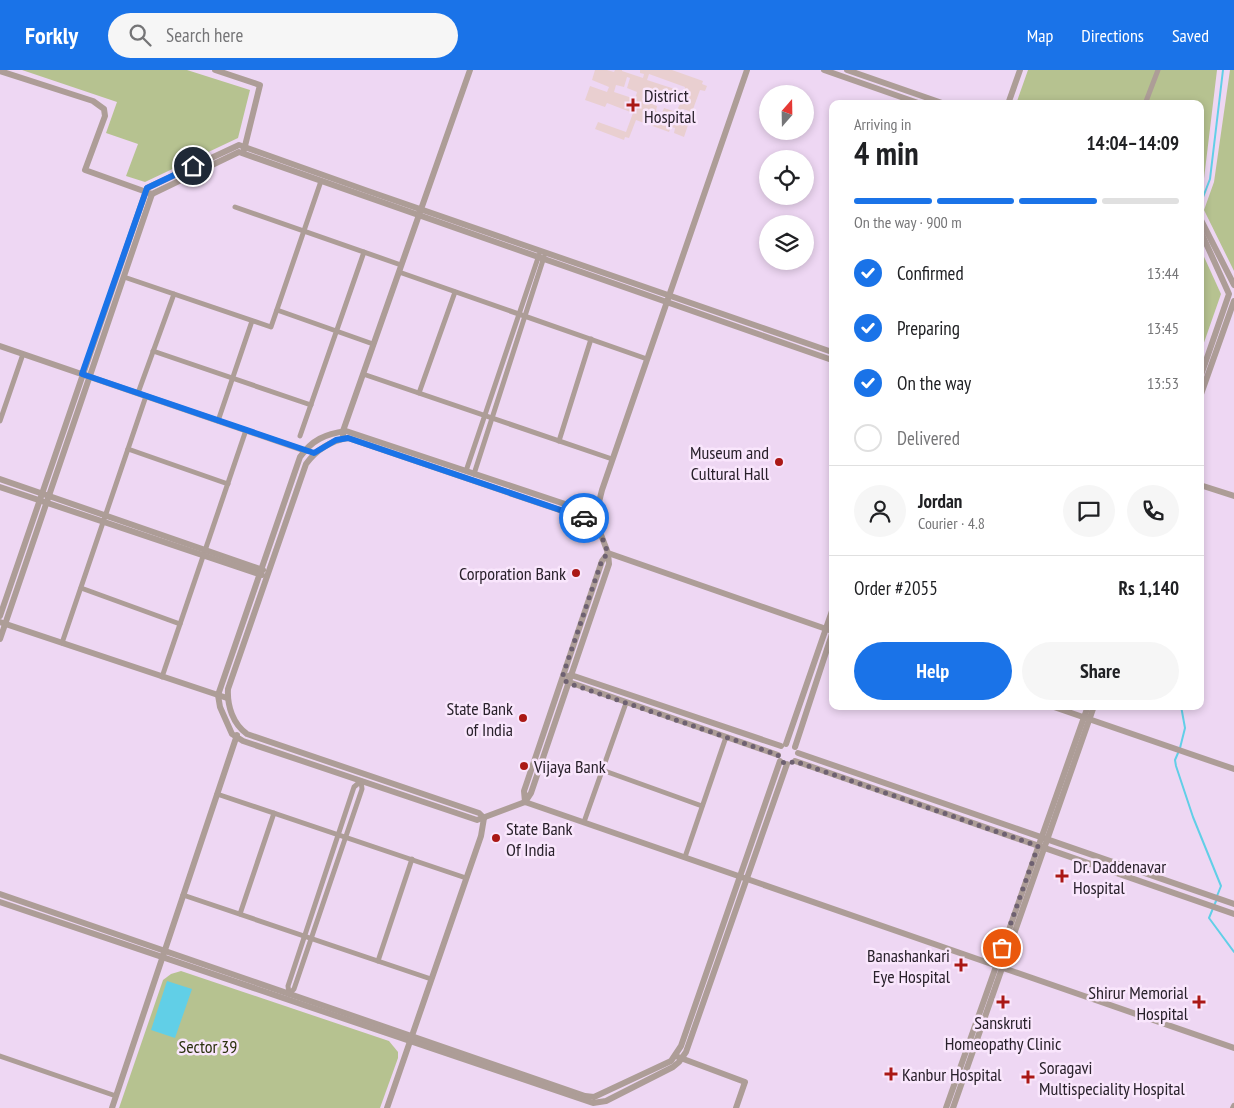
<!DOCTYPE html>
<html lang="en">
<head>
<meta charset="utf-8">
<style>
  :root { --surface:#fff; --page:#f6f6f6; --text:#202124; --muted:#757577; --line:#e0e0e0; --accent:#1a73e8 }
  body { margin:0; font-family:"PT Sans Narrow",sans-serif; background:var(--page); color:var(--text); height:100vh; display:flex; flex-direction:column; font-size:19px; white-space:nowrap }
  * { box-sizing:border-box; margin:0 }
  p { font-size:16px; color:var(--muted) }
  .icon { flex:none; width:28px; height:28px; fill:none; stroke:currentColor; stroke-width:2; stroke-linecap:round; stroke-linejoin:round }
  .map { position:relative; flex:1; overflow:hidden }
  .side { position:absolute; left:829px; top:30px; width:375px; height:610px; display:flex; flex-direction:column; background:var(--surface); border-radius:10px; box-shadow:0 2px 8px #0003 }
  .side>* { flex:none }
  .needle { width:32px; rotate:20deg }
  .controls { position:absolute; left:759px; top:15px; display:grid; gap:10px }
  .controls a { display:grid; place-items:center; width:55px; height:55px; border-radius:50%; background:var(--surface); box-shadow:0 2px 8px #0003; font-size:25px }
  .pin { position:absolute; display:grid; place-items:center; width:42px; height:42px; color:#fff; margin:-21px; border:2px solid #fff; border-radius:50%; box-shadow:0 1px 5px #0007 }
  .courier { position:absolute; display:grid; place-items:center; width:50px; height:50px; margin:-25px; border:4px solid #1a73e8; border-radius:50%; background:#fff; color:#222; box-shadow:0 1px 6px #0007 }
  .summary em { font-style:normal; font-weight:700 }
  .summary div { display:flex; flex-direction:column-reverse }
  .summary { display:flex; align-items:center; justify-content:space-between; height:85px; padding:0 25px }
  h1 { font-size:32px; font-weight:700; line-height:38px }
  .bar { display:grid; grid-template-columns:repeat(4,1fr); gap:8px 5px; align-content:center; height:60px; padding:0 25px }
  .bar i { height:6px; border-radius:4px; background:var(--line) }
  .bar .active { background:var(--accent) }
  .bar p { grid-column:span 4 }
  .line { display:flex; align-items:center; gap:12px; padding:0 25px; border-top:1px solid var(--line) }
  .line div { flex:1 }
  .round { display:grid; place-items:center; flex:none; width:52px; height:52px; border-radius:26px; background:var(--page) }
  ol { padding:0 25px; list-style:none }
  li { display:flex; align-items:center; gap:15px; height:55px }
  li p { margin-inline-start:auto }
  li .icon { padding:5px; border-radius:50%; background:var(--accent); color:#fff; stroke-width:4 }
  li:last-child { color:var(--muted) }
  li i { width:28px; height:28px; border:2px solid var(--line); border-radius:50% }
  .button { display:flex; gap:10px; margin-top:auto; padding:10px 25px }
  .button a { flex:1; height:58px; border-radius:30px; background:var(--accent); color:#fff; font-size:20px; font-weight:700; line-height:58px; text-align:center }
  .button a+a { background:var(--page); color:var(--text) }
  header { display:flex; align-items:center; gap:30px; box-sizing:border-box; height:70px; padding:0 25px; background:var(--accent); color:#fff }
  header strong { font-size:24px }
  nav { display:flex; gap:28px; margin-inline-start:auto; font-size:18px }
  .search { width:350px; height:45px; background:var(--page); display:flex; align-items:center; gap:12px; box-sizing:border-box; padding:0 18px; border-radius:28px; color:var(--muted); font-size:19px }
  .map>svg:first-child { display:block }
  .medical { fill:#e9cfd0; fill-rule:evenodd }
  .green { fill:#b6c290 }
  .water { fill:#61cfe7 }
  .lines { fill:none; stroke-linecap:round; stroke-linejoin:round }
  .stream { stroke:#61cfe7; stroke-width:2 }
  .minor { stroke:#ad9d97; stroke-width:5 }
  .tertiary { stroke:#ad9d97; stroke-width:6 }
  .done { stroke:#6e6171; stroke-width:5; stroke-dasharray:0 9 }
  .route { stroke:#1a73e8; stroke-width:6 }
  .poi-dot { fill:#aa1815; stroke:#f9e6fc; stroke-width:2 }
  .labels { text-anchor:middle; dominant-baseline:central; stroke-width:5; stroke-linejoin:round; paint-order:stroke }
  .poi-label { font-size:18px; fill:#29212b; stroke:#f9e6fc; text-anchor:start }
  .park-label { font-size:18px; fill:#2b310e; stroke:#f9e6fc }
</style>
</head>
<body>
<header>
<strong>Forkly</strong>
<div class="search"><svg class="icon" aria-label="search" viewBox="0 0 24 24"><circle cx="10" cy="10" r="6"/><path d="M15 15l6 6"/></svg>Search here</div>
<nav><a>Map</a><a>Directions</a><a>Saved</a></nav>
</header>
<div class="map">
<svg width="1234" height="1038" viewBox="0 0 1234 1038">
  <rect width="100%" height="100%" fill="#eed7f3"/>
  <path class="medical" d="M595,0H607L614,2L615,0H622V1L643,8L644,4L640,3V0H672L703,11L702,14L707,16L705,21L700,20L692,42L683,39L678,51L688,55L684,67L674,63L675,58L671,57L669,62L636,50L629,68L625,67L624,70L595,59L598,52L626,62L633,43L607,33L605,37L585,30L590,16L607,22L609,17L592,10ZM649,4L685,17L684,22L647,10ZM627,7L630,8L627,18L637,22L635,29L614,22L616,15L624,17ZM670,21L676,23L673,32L680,34L676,42L664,38L662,43L656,41L657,36L642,30L645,22L667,30Z"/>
  <g class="green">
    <path d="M22,0H187L250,20L238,68L145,112L126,106L138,74L106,63L117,32Z"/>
    <path d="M1028,0H1217L1203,117L1200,116V34H1016Z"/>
    <path d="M1230,0H1234V201L1204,140L1214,112Z"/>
    <path d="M1200,178L1221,224L1200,284Z"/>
    <path d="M181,901L389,971L398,982V988L380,1038H119L163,910L171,904Z"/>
  </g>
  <path class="water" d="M167,911L192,919L175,968L151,960Z"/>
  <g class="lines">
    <g class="stream">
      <path d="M1200,135L1210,109L1223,0"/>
      <path d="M1180,678L1185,658L1181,636"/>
      <path d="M1178,683L1175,690L1176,696L1193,747L1221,816L1217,826"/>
      <path d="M1216,831L1209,848L1234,882"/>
    </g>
    <g class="minor">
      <path d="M1145,34L1158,0"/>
      <path d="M235,137L401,195"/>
      <path d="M399,202L647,289"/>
      <path d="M124,207L271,257L321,111"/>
      <path d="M277,240L373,274"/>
      <path d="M153,281L311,335"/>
      <path d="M363,304L612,389"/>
      <path d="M138,323L174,224"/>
      <path d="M419,323L455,222"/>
      <path d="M0,351L23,284"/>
      <path d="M218,351L252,251"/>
      <path d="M300,366L364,182"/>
      <path d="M559,371L591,269"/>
      <path d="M128,379L228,414"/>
      <path d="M466,401L539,185"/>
      <path d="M474,404L544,187"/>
      <path d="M81,518L180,554"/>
      <path d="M62,573L146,326"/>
      <path d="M162,607L246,360"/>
      <path d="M602,700L702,736"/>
      <path d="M217,724L466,808"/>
      <path d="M584,752L626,633"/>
      <path d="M685,787L726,667"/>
      <path d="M183,825L431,909"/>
      <path d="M240,844L274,743"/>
      <path d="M378,891L412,789"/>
      <path d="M289,924L288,916L354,717L361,711"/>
      <path d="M289,924L294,919L362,719L361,711"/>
      <path d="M0,986L116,1026"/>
    </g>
    <g class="tertiary">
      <path d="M215,0L260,15L244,80"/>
      <path d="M747,0L602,420L596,444L600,462L608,483L832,561"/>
      <path d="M824,0L921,34"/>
      <path d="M847,0L945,34"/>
      <path d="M0,1L93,31L104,39L105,46L85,100L152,124L239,82L832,290"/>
      <path d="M1008,34L1020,0"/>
      <path d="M1200,148L1234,215"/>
      <path d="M1200,160L1229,224L1200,308"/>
      <path d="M0,276L306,381"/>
      <path d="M1200,327L1234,231"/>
      <path d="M343,365V361L470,0"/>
      <path d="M0,409L263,500"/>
      <path d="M1200,415L1234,426"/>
      <path d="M0,417L262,505"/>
      <path d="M597,448L586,441L346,361C325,364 312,370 300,387L218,625L220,637L232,664L243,671L477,750L525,732L1234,978"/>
      <path d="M608,483L609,494L531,723L525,732L524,721L602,491Z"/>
      <path d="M0,546L147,118L239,75L368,121L832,282"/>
      <path d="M0,552L227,628"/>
      <path d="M0,569L152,124"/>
      <path d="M568,606L571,605L781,676"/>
      <path d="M566,611L778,685"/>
      <path d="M1051,636L1234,699"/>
      <path d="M786,674L832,541"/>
      <path d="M795,677L832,564"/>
      <path d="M798,683L1234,834"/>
      <path d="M795,691L1234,844"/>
      <path d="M484,748L479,743L247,664C233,654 227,636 228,619L306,394C317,379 330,371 348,368L583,448H595"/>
      <path d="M0,824L585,1026L594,1027L671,991L681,976L780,691"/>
      <path d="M0,832L593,1033L606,1031L673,997L679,992L686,982L787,694"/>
      <path d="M678,987L745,1012L736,1038"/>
      <path d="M112,1038L237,665"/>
      <path d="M387,1038L481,766L484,748"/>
      <path d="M946,1038L1088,636"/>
      <path d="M953,1038L1094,636"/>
      <path d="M1233,1038L1234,1036"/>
    </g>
  </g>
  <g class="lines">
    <path class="done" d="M584,448H597L600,462L608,483L602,490L562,608L568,613L778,685C780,693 787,696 794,691L1038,776L1002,878"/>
    <path class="route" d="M193,96L147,118L82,304L314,383L336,370L348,368L584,448"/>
  </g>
  <g class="poi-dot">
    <path d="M630.5 27.5h5v5h5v5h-5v5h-5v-5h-5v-5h5z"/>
    <circle cx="779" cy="392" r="5"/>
    <circle cx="576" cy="503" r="5"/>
    <circle cx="523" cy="648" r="5"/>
    <circle cx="524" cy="696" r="5"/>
    <circle cx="496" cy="768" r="5"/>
    <path d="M1059.5 798.5h5v5h5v5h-5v5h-5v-5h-5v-5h5z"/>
    <path d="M958.5 887.5h5v5h5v5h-5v5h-5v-5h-5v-5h5z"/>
    <path d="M1000.5 924.5h5v5h5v5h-5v5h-5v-5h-5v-5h5z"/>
    <path d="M1196.5 924.5h5v5h5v5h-5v5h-5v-5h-5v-5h5z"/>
    <path d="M888.5 996.5h5v5h5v5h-5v5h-5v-5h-5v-5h5z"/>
    <path d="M1025.5 999.5h5v5h5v5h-5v5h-5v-5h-5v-5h5z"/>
  </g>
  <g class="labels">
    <g class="poi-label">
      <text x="644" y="25">District<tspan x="644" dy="21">Hospital</tspan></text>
      <text x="769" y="382" text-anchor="end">Museum and<tspan x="769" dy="21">Cultural Hall</tspan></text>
      <text x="566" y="503" text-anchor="end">Corporation Bank</text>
      <text x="513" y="638" text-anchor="end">State Bank<tspan x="513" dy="21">of India</tspan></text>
      <text x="534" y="696">Vijaya Bank</text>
      <text x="506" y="758">State Bank<tspan x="506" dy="21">Of India</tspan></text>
      <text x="1073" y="796">Dr. Daddenavar<tspan x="1073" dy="21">Hospital</tspan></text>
      <text x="950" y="885" text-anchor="end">Banashankari<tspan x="950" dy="21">Eye Hospital</tspan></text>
      <text x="1188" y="922" text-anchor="end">Shirur Memorial<tspan x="1188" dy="21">Hospital</tspan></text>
      <text x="1003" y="952" text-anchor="middle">Sanskruti<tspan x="1003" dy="21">Homeopathy Clinic</tspan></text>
      <text x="1039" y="997">Soragavi<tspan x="1039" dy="21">Multispeciality Hospital</tspan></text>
      <text x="902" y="1004">Kanbur Hospital</text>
    </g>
    <g class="park-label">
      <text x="208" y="976">Sector 39</text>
    </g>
  </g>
</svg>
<div class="controls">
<a><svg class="needle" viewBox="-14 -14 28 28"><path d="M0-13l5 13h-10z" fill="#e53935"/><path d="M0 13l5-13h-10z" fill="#757577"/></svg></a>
<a><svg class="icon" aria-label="locate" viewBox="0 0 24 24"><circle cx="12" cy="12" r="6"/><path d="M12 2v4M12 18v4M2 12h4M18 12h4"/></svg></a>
<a><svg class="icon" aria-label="layers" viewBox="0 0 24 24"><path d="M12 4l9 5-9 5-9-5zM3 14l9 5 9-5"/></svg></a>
</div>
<div class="pin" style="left:1002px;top:878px;background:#ea580c"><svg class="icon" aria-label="bag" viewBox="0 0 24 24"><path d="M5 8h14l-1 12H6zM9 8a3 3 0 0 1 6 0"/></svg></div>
<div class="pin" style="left:193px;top:96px;background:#1f2937"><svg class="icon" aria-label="home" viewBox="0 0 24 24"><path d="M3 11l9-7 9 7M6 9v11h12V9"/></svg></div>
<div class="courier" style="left:584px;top:448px"><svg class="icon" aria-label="car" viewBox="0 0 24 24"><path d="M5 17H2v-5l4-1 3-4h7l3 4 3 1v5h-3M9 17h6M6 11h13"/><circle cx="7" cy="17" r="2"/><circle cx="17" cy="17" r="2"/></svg></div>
<section class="side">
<div class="summary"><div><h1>4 min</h1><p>Arriving in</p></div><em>14:04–14:09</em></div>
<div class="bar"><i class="active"></i><i class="active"></i><i class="active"></i><i></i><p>On the way · 900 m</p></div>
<ol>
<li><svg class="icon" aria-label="check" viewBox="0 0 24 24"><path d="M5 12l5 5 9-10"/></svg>Confirmed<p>13:44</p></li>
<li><svg class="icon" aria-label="check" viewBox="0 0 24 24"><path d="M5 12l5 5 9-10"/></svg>Preparing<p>13:45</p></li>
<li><svg class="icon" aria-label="check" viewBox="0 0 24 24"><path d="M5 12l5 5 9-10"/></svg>On the way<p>13:53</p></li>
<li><i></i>Delivered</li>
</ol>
<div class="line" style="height:90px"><a class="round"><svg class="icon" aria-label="person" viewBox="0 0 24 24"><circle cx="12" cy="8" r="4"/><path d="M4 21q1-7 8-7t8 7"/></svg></a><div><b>Jordan</b><p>Courier · 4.8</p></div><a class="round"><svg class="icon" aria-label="chat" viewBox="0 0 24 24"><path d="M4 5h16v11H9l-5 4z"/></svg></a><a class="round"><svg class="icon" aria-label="phone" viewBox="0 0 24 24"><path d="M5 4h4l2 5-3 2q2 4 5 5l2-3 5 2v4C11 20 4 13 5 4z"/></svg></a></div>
<div class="line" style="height:65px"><div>Order #2055</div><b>Rs 1,140</b></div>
<div class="button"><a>Help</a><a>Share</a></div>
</section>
</div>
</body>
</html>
